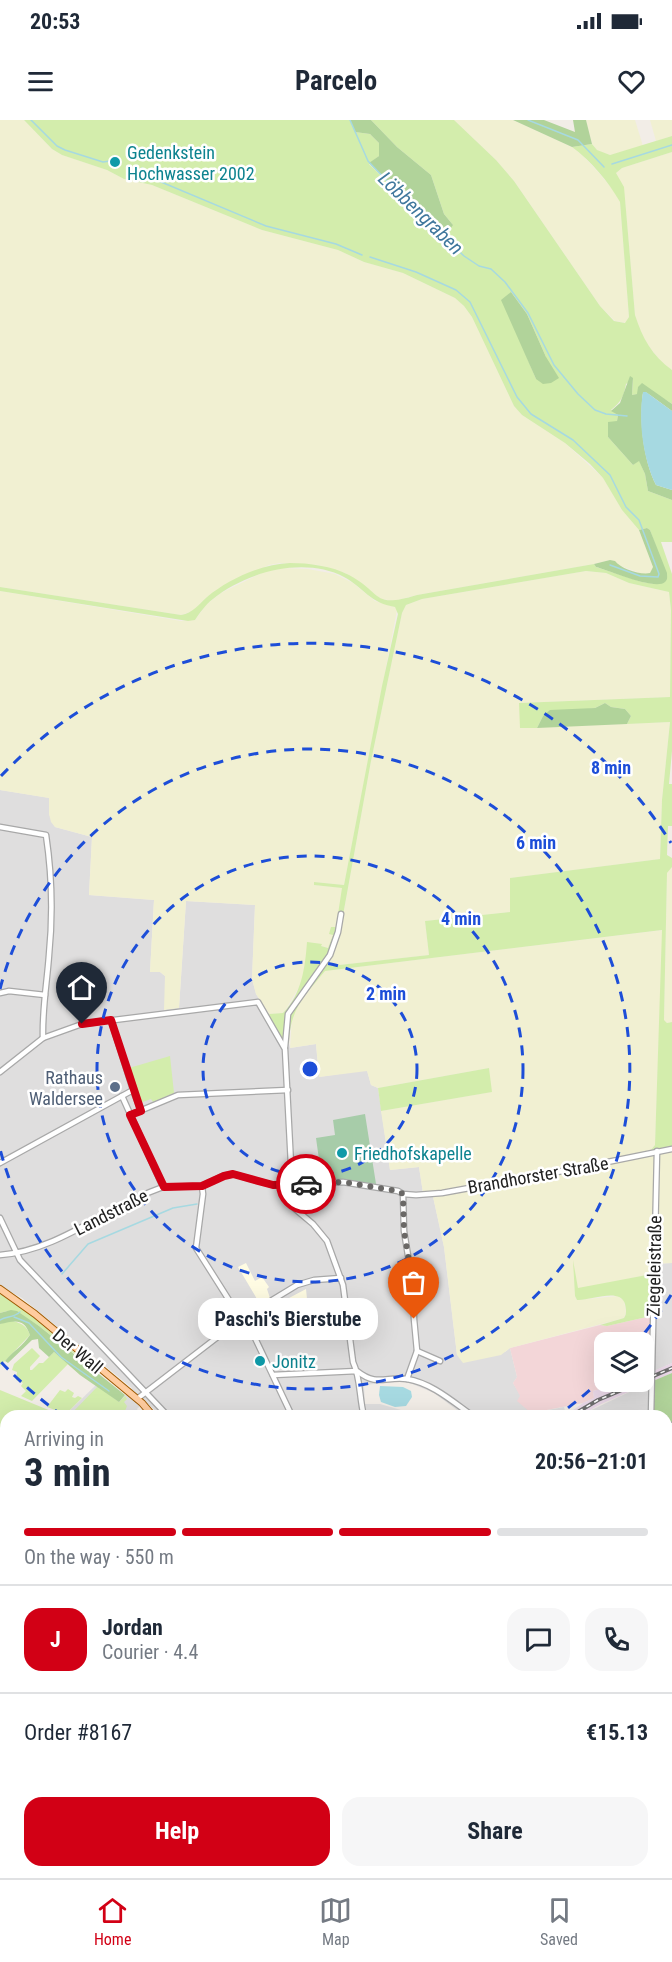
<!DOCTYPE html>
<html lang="en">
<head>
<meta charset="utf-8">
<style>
  :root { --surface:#fff; --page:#f6f6f7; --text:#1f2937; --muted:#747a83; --line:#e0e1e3; --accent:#d20015 }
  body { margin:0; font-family:"Roboto Condensed",sans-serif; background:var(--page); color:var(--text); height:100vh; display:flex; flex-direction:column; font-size:22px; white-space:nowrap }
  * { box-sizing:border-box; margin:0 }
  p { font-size:20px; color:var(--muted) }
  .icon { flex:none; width:33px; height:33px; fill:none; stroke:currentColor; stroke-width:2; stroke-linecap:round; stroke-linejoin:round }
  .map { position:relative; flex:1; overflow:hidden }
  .panel { position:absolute; left:0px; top:1290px; width:672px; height:468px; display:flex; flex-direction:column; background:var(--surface); border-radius:18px 18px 0 0; box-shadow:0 6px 24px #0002 }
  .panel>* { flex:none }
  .controls { position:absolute; left:594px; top:1212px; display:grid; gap:12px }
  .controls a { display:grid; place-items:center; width:60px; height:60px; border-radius:12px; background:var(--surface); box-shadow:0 6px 24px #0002; font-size:30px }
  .pin { position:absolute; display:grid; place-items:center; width:51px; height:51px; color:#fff; margin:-62px -26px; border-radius:50% 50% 50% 0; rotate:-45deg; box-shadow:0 0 6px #0007 }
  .pin .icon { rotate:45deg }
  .courier { position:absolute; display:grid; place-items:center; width:60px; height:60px; margin:-30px; border:4px solid #d20015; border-radius:50%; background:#fff; color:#222; box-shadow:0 2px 8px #0007 }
  .bubble { position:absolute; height:42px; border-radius:18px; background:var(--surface); box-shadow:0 6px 24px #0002; font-size:20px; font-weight:700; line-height:42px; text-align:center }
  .summary em { font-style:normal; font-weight:700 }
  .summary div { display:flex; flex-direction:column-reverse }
  .summary { display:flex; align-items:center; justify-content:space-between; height:102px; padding:0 24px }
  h1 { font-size:39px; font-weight:700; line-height:45px }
  .bar { display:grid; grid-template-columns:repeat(4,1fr); gap:9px 6px; align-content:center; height:72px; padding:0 24px }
  .bar i { height:8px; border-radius:4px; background:var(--line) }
  .bar .current { background:var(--accent) }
  .bar p { grid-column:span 4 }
  .line { display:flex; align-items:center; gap:15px; padding:0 24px; border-top:2px solid var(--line) }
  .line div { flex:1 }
  .round { display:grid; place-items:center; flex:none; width:63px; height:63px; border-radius:18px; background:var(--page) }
  .primary-button { display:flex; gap:12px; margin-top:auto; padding:12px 24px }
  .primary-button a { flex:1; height:69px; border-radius:18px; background:var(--accent); color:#fff; font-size:24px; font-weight:700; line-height:69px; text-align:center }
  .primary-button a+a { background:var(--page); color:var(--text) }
  .status { display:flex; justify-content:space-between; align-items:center; height:42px; padding:0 30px; background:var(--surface); direction:ltr }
  .status svg { height:16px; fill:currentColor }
  header { display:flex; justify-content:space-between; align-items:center; height:78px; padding:0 24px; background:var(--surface); font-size:27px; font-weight:700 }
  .tabs { display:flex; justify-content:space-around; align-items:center; height:84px; border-top:2px solid var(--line); background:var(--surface); font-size:16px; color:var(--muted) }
  .tabs a { display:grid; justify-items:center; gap:3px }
  .tabs .current { color:var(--accent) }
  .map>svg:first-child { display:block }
  .residential { fill:#dfdede }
  .commercial { fill:#f3d6d8 }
  .industrial { fill:#ebd9e9 }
  .education { fill:#fffce3 }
  .farmland { fill:#f1f0d2 }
  .grass { fill:#d3edac; fill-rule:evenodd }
  .forest { fill:#b1d39a }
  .cemetery { fill:#a7cca9 }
  .park { fill:#c5fcc4 }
  .water { fill:#a6d9e1 }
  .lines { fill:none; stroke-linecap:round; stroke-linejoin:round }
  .stream { stroke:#a6d9e1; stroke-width:1.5 }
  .minor-casing { stroke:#a8a8a8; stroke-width:7 }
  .major-casing { stroke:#9e5a00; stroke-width:8 }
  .minor { stroke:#fff; stroke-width:4.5 }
  .major { stroke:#ffcc9f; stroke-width:6 }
  .rail-casing { stroke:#6f6f6f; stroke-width:4 }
  .rail { stroke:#fff; stroke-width:1.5; stroke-dasharray:4.5; stroke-linecap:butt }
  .done { stroke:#6a6866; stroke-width:6; stroke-dasharray:0 10.8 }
  .route { stroke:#d20015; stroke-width:8 }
  .ring { fill:none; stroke:#1d4ed8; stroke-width:3; stroke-dasharray:10 8 }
  .culture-dot { fill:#0f9aa8; stroke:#fff; stroke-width:2 }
  .service-dot { fill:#5c6f8a; stroke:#fff; stroke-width:2 }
  .labels { text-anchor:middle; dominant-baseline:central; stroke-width:5; stroke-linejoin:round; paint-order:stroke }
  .culture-label { font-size:18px; fill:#0d838f; stroke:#fff; text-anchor:start }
  .service-label { font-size:18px; fill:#4e5e75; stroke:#fff; text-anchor:end }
  .street-label { font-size:18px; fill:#212121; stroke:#fff }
  .water-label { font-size:20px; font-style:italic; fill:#40789d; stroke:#fff }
  .centre { fill:#1d4ed8; stroke:#fff; stroke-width:3 }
  .ring-label { font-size:18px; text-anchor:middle; font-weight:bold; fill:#1d4ed8; stroke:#fff; stroke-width:5; stroke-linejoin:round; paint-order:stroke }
</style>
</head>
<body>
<div class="status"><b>20:53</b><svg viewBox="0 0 49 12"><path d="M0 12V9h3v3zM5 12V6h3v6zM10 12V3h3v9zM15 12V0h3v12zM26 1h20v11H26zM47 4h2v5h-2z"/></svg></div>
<header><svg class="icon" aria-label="menu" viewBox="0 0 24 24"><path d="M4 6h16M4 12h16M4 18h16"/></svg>Parcelo<svg class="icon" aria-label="heart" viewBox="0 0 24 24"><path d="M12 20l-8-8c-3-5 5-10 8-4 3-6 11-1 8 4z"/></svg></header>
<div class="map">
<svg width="672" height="1758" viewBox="0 0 672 1758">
  <rect width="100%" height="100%" fill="#f2ede7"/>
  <g class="residential">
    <path d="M0,670L50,678L49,694L55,707L92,717L89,775L154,780L150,852H160L165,856L179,888L186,781L255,785L252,859L256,874L269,894L281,919L289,924L290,928L316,924L319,957L367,950L371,965L378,968L390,1050L419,1047L423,1073L432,1072L444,1127L457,1235L505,1232L510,1228L517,1257L513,1263L531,1293L564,1287L566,1295L465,1296L434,1273L405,1261L364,1265L365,1284H380L415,1294V1296H161L145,1281L137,1289L141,1296H64L96,1265L119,1282L132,1268L22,1178L0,1166Z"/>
    <path d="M672,1143V1243L654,1251L653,1296H579L648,1263V1253L644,1255V1244H648L652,1144Z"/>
  </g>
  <path class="commercial" d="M651,1196L649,1244H644V1222H604V1262H627L593,1271L594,1278L583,1283L531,1293L517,1281L520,1276L513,1263L517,1257L510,1228L600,1205L607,1206Z"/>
  <path class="industrial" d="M672,1243V1253L601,1284L579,1296H565L583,1283L594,1278L593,1271L627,1262H644V1255Z"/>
  <g class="education">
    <path d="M246,1143L255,1161L262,1157L269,1167L267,1169L270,1178L260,1184L238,1147Z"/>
    <path d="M306,1169L307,1179L302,1196L304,1208L278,1212L280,1200L272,1187Z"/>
  </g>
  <g class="farmland">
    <path d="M0,0H24L52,29L62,35L107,50L124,59L152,65L262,110L338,130L364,142L403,153L455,178L464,186L472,197L514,286L522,295L565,323L603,358L622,390L639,410L653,447L650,453L643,454L618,445L610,440L594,444L417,475L394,481L381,479L345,453L318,445L280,443L269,445L236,460L206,478L193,491L181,495L0,467Z"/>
    <path d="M454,0H513L572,27L583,36L599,53L614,71L620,82L629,197L626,203L615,201L600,186L514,61L496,40Z"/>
    <path d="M586,0H635L643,26L610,35L603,33L597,30L592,24Z"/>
    <path d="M650,0H672V16L656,21Z"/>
    <path d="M672,32V250L662,243L647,224L639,210L635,195L625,80L616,53L622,48Z"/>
    <path d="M280,448L308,449L335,454L353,463L375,481L395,487L397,490L344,765L314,762V765L343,768L336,807H331L333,815L328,828L321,826L305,849L302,862L286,889L283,893L269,894L256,874L252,859L255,785L186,781L179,888L164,890L165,856L160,852H150L154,780L89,775L92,717L55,707L51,702L49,694V678L0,670V471L181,501L195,500L207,484L221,473L268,450Z"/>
    <path d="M586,451L606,453L629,463L669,472L671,490L670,577L520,583L521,608L670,602L662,680L660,739L511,758V792L425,801L429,835L330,846L328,843L332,836L343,796L371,641L402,493L406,485L422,479Z"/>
    <path d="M672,747V902L667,903L664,900L667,753Z"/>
    <path d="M663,810L655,1025L651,1030L635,1034V1039L672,1032V1143L653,1144L652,1154L578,1169L574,1149L575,1176L577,1180L618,1176L624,1181L626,1192L624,1198L510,1228L501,1235L463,1243L457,1235L444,1127L432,1072L423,1073L419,1047L390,1050L381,991L491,972L489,948L378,968L371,965L367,951L319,957L316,924L290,928L292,897L299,884L324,851Z"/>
  </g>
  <g class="grass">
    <path d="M24,0H350L355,12L370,14L379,23V36L369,44L404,78L453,105L444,94L431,55L397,27L371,0H454L496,40L514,61L600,186L614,201L625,203L629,197L620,82C608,61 591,41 572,27L592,24L597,30L610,35L672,16V32L622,48L616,53L624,67L635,195C642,217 652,236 672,250V284C662,275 644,272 632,275L633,259L626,264C624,276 621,282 611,290L618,295L617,301L608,317L633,345L639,340L645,354L648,371L672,380V422H661L672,454V631L669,664H672V706H668L667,735L672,738V747L667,753L664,900L667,903L672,902V1026L651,1030L655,1025L662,810L325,851C304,877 290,888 289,924C278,917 273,906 269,894L283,893C302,873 305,848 307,822L322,824L321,826L328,828L333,815L329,814L331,807H336L342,768L314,765V762L344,765L382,566L398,494L395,487C370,483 364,468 344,457C304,436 246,452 213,479C205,485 200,493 195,500L188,501L0,471V467L181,495C193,493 198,485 207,477C229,459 262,444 290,443C309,443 332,446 349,455C383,473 371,489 417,475L594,444L596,447L642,462L655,464L667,458L650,410L647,408L639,410L622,390L603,358L590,344L565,323L522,295L514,286L472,197L464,186L455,178L403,153L364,142L338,130L262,110L152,65L124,59L107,50L62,35L52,29ZM511,172L527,194L546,237L536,259L513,204ZM586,451L606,453L629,463L669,472L671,490L670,577L519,583L520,608H537L543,596L595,588L605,583L611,587L625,589L631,596L627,604L670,602L662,680L660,739L510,758V792L425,801L429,835L330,846L328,843L340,812L371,641L402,493L406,485L422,479Z"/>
    <path d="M170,936L174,973L153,982L151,979L140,983L129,948Z"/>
    <path d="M489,948L492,972L381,991L378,968Z"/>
    <path d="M573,1140L578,1168L652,1154L651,1196L607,1206L600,1205L624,1198C627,1193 626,1190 625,1184C620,1167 590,1181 577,1180L575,1176Z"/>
    <path d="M0,1174L28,1193L101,1255L39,1206L17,1192L7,1191L0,1193Z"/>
    <path d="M9,1200C20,1203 26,1204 30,1215L0,1246V1204Z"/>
    <path d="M32,1228L40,1236L30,1247V1250H32L39,1243H43L54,1232L68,1244L32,1281L21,1276L26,1271L21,1266L23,1263L16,1260L17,1252L12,1250L14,1244Z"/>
    <path d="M98,1266L119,1282L125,1276L127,1279L124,1282L127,1286L123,1296H69Z"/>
    <path d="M68,1269L74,1273L72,1277L75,1278L78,1276L82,1278L66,1294L47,1287L60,1270L65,1272Z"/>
    <path d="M0,1270L63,1296H6V1350L0,1348Z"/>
    <path d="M6,1745V1752H75L76,1758H0V1747Z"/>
    <path d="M356,1752H471L475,1758H364Z"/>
  </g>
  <g class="forest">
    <path d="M350,0H371L397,27L431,55L444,94L453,105L450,109L436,110L369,43L379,36V23L370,14L355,12Z"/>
    <path d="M513,0H544L575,12L573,0H586L592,24L572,27Z"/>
    <path d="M511,172L527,194L546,237L559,258L551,263L543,264L536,259L501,180Z"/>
    <path d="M630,256L633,258L632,275L637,274L638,267L642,263L672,284V291L646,272H643C639,300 643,339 656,365L672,370V380L648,371L645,354L639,341L633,345L608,317V302L617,301L618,295L611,291L620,283Z"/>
    <path d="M647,408L650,410L667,453C667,457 668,459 665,462C656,471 608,450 596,447L594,444L610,440L615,441C621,449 640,455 650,453L653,447L639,410Z"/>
    <path d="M605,583L611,587L625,589L631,596L627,604L537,608L543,596L550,590L595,588Z"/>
    <path d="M11,1190L17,1191L39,1206L125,1275L119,1282L80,1255L54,1232L49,1237L39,1228L38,1219L32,1220L8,1243L5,1241C13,1231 23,1226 30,1215C24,1197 14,1201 0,1204V1193Z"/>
    <path d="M672,1253V1346H666V1296H653V1261Z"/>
    <path d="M0,1438L6,1441V1566L0,1562Z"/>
    <path d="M666,1682H672V1758H616L615,1752H666Z"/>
  </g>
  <path class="cemetery" d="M365,994L376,1064L343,1060L322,1061L316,1018L335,1015L333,1000Z"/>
  <path class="park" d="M223,1752H279L293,1758H222Z"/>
  <g class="water">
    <path d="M643,272H646L672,291V370L656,365C643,340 638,300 643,272Z"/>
    <path d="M380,1266L403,1267L411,1271L412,1277L406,1286L395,1287L381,1282L379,1275Z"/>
    <path d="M279,1752H356L364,1758H293Z"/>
    <path d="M502,1752H615L616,1758H501Z"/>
  </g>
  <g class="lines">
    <g class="stream">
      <path d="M31,0L57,26L65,30L103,42L117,40"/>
      <path d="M350,0L368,41L388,62L464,136L479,146L491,149L505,162L528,193L554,245L578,274L595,290L606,294L627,296"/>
      <path d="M528,0L578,20L604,47"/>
      <path d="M612,44L672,25"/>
      <path d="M142,48L154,59L266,106L336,124L362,135"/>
      <path d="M370,137L416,152L456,170L470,182L517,277L531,294L573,320L610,355L626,387L639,400L659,454L658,457L640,456L610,445"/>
      <path d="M62,1154L88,1124L173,1088L197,1084"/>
      <path d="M14,1197L29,1203L61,1237L109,1271"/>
      <path d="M0,1200C7,1196 13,1198 20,1192"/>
    </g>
    <defs>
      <g id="minor">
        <path d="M0,707L46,715C52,755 53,795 49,835C47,863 42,890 43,918"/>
        <path d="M0,873L9,871L45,875"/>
        <path d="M111,900L133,970"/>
        <path d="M285,927L288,894L330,835L338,812L341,794"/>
        <path d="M0,952L43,918L82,904L258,882L285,929L292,1064L290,1076L294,1088L313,1104L327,1121L343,1165L353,1242C361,1259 359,1278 364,1296"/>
        <path d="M122,976L163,1067"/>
        <path d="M130,995L178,975L288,970"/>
        <path d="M0,1043L133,970L141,991"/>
        <path d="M202,1066L203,1074L196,1128L241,1199"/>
        <path d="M403,1074L404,1111L413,1166L414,1199L417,1231L407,1259"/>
        <path d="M0,1098L20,1140L168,1296"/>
        <path d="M0,1135C55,1131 101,1092 150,1072L163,1067L202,1066L223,1056L233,1054L273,1065L343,1062L398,1071L403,1074L416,1075L442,1073L568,1050L672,1029"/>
        <path d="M245,1197L292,1296"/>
        <path d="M417,1231L440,1241"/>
        <path d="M273,1255L357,1251C377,1267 386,1256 407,1259C432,1263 453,1282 473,1296"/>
        <path d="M137,1279L241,1199L297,1165L314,1160L341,1158"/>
        <path d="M651,1296L657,1031"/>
        <path d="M666,1324L672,1305"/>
      </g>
      <g id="major">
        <path d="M0,1169L35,1194L142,1283L153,1296"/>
        <path d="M666,1363H672"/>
        <path d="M477,1752L479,1758"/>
      </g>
    </defs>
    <use href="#minor" class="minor-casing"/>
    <use href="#major" class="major-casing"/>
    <use href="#minor" class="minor"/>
    <use href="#major" class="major"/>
    <defs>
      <g id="rail">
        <path d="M644,1260L672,1248"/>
        <path d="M571,1296L598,1280L641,1262"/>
        <path d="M79,1752L80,1758"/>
      </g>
    </defs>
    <use href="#rail" class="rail-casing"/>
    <use href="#rail" class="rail"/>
  </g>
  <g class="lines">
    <path class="done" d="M306,1064L343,1062L398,1071L403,1074L404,1111L413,1166L414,1199"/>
    <path class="route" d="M82,904L111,900L141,991L130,995L164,1067L202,1066L224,1056L233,1054L273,1065L306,1064"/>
  </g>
  <g class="ring">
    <circle cx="310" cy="949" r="107"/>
    <circle cx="310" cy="949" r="213"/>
    <path d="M0 869A320 320 0 1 1 0 1029"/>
    <path d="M671 1175A426 426 0 0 1 639 1220M603 1258A426 426 0 0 1 557 1296M63 1296A426 426 0 0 1 1 1242M1 656A426 426 0 0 1 671 723"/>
  </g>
  <g class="culture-dot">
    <circle cx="115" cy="42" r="6"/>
    <circle cx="342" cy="1033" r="6"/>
    <circle cx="260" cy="1241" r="6"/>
  </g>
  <circle class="service-dot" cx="115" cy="967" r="6"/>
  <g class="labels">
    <g class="culture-label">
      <text x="127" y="32">Gedenkstein<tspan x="127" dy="21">Hochwasser 2002</tspan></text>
      <text x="354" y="1033">Friedhofskapelle</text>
      <text x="272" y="1241">Jonitz</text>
    </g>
    <g class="service-label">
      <text x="103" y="957">Rathaus<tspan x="103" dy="21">Waldersee</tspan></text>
    </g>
    <g class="street-label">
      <text transform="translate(538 1055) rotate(-10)">Brandhorster Straße</text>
      <text transform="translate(111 1092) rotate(-27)">Landstraße</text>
      <text transform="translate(654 1146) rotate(-89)">Ziegeleistraße</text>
      <text transform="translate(78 1231) rotate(40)">Der Wall</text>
    </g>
    <g class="water-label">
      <text transform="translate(421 93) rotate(44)">Löbbengraben</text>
    </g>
  </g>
  <circle cx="310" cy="949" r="9" class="centre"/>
  <g class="ring-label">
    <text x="611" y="654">8 min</text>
    <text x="536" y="729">6 min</text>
    <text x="461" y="805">4 min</text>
    <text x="386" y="880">2 min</text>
  </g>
</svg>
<div class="controls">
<a><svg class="icon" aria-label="layers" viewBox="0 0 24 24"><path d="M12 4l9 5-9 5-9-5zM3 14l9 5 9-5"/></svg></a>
</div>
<div class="pin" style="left:414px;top:1199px;background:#ea580c"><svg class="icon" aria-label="bag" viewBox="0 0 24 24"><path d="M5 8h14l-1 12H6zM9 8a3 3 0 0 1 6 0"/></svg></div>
<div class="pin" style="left:82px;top:904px;background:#1f2937"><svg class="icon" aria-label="home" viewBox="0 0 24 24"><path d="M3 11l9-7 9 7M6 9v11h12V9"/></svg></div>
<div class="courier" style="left:306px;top:1064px"><svg class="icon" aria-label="car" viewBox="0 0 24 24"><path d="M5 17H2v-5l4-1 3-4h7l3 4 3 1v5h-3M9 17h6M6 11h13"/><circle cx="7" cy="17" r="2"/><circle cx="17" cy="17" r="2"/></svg></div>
<div class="bubble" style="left:198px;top:1178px;width:180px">Paschi's Bierstube</div>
<section class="panel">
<div class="summary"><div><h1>3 min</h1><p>Arriving in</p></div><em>20:56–21:01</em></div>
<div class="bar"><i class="current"></i><i class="current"></i><i class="current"></i><i></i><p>On the way · 550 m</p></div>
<div class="line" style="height:108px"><b class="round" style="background:var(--accent);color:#fff">J</b><div><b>Jordan</b><p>Courier · 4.4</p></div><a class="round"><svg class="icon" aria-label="chat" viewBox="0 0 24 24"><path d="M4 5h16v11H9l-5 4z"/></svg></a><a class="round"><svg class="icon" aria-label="phone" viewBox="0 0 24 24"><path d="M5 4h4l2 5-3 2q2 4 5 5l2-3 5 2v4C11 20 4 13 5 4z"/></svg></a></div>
<div class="line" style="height:78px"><div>Order #8167</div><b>€15.13</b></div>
<div class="primary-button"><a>Help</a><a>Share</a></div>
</section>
</div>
<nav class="tabs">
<a class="current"><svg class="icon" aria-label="home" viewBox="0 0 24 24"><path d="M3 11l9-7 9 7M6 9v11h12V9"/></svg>Home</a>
<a><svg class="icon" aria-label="map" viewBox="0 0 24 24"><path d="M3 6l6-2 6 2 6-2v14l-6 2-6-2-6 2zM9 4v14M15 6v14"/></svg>Map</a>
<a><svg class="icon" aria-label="saved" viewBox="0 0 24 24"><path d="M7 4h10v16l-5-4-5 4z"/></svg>Saved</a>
</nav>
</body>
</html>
